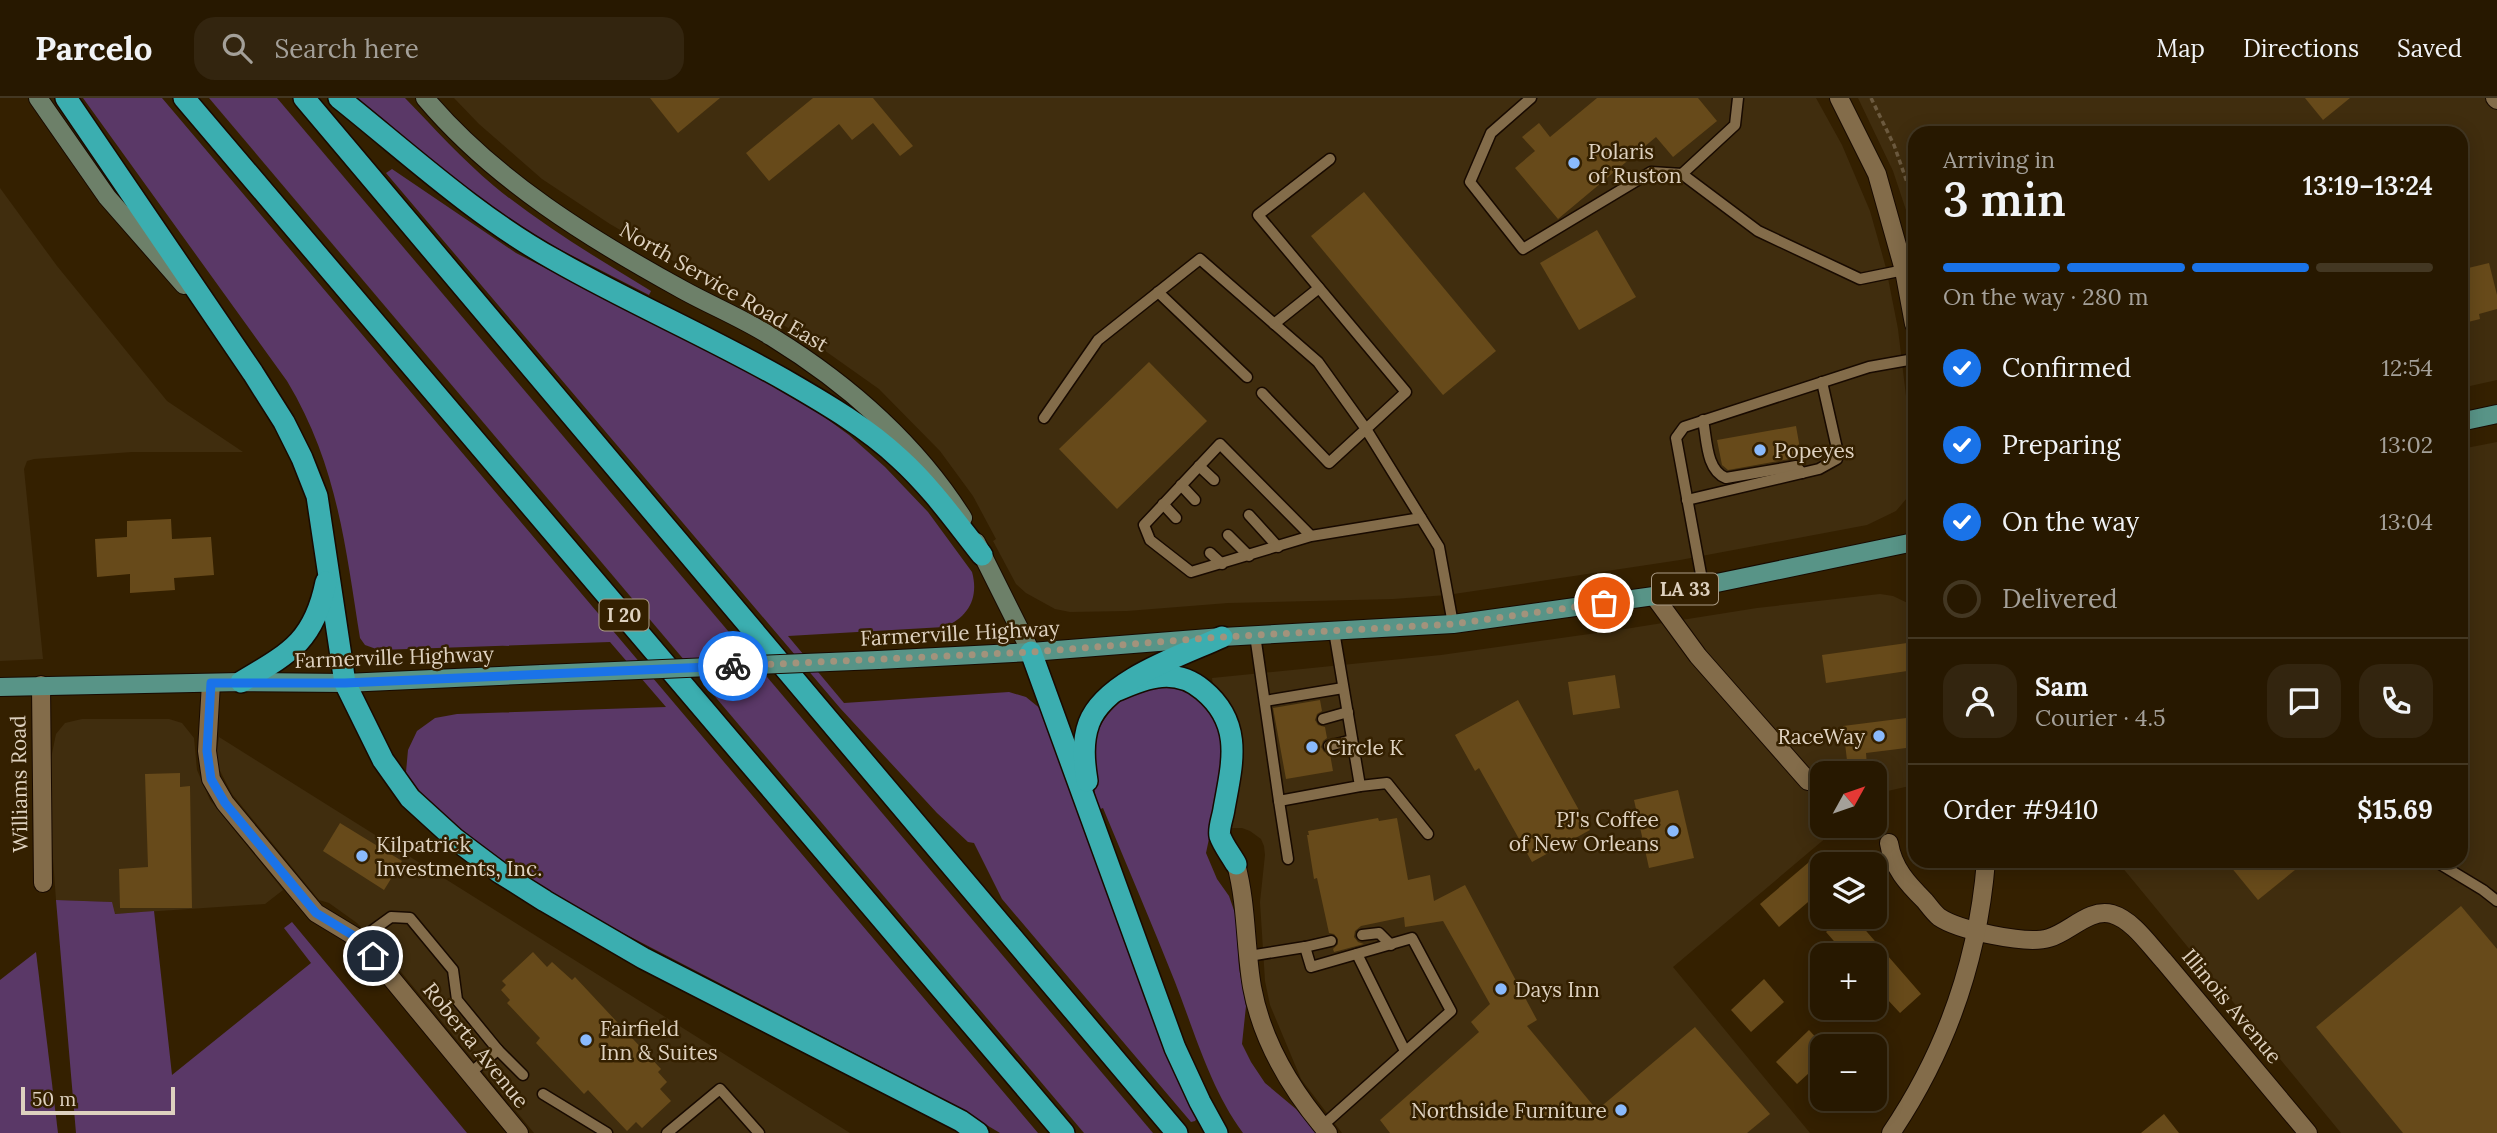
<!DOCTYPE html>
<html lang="en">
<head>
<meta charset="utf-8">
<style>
  :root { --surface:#271800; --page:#33250f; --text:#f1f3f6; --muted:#a4a099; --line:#433722; --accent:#1a73e8 }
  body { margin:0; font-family:Lora,serif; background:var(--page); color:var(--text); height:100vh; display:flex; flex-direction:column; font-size:26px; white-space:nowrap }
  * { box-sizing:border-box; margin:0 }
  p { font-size:23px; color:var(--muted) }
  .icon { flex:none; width:38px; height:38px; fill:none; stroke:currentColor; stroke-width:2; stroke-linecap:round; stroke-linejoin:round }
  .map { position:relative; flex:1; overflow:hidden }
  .panel { position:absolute; left:1908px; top:28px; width:560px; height:742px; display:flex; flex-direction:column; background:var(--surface); border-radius:21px; box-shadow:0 4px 18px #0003,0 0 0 2px var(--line) }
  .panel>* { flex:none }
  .needle { width:46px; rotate:50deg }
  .fabs { position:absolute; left:1810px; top:663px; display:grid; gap:14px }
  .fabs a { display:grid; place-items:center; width:77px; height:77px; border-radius:14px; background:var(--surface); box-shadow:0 4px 18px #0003,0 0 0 2px var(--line); font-size:35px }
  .scale { position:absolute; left:21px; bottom:18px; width:154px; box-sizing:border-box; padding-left:7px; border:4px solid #ded1bf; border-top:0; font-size:19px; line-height:24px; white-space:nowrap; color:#ded1bf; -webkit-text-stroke:5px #342000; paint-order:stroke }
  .pin { position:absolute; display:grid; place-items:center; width:60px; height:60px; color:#fff; margin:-30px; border:4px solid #fff; border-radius:50%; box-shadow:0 2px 7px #0007 }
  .courier { position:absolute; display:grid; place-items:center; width:70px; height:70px; margin:-35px; border:5px solid #1a73e8; border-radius:50%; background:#fff; color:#222; box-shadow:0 2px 9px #0007 }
  .headline em { font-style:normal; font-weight:600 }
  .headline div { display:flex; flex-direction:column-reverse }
  .headline { display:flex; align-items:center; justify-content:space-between; height:119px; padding:0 35px }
  h1 { font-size:46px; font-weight:600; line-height:52px }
  .bar { display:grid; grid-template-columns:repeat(4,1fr); gap:10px 7px; align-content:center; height:84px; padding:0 35px }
  .bar i { height:9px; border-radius:5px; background:var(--line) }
  .bar .current { background:var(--accent) }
  .bar p { grid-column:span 4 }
  .line { display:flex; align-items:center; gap:18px; padding:0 35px; border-top:2px solid var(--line) }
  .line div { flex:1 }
  .round { display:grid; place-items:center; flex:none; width:74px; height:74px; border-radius:21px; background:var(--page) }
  ol { padding:0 35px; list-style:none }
  li { display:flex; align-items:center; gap:21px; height:77px }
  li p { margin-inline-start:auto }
  li .icon { padding:7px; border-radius:50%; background:var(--accent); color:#fff; stroke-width:4 }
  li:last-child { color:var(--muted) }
  li i { width:38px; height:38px; border:4px solid var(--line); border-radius:50% }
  header { display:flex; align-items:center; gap:42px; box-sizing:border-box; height:98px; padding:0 35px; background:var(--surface); border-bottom:2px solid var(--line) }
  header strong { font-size:33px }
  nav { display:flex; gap:38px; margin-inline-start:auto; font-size:24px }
  .search { width:490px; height:63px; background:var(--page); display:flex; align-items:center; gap:18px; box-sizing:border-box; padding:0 24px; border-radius:21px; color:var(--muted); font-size:26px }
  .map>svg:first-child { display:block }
  .built { fill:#402d0e }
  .green { fill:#5a3867 }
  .building { fill:#674a1a }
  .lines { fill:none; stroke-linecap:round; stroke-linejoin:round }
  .service-casing { stroke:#180a00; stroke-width:13 }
  .minor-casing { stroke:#180a00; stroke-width:20 }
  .tertiary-casing { stroke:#180a00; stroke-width:20 }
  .secondary-casing { stroke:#180a00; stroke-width:20 }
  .primary-casing { stroke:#180a00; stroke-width:20 }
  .motorway-casing { stroke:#180a00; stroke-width:24 }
  .path { stroke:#6c5a3f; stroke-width:3.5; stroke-dasharray:5 3.5; stroke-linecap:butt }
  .service { stroke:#836c4a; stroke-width:10 }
  .minor { stroke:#836c4a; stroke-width:18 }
  .tertiary { stroke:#836c4a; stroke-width:18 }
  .secondary { stroke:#6d8069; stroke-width:18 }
  .primary { stroke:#589487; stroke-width:18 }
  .motorway { stroke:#3baeb0; stroke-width:21 }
  .primary-bridge-casing { stroke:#180a00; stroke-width:20; stroke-linecap:butt }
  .primary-bridge { stroke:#589487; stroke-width:18 }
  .done { stroke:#a2937c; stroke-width:7; stroke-dasharray:0 12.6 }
  .route { stroke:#1a73e8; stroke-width:9 }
  .poi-dot { fill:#8abafc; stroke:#342000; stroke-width:2.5 }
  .labels { text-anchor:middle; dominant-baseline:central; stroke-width:5; stroke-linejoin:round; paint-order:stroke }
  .shield { fill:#342000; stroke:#ab9c86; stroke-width:2 }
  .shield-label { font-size:19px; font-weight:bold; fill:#ded1bf }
  .poi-label { font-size:21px; fill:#ded1bf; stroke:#342000; text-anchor:start }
  .street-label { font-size:21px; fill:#ded1bf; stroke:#342000 }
</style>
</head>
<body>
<header>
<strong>Parcelo</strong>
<div class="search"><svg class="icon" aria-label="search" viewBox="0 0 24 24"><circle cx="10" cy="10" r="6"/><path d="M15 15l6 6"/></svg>Search here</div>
<nav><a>Map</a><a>Directions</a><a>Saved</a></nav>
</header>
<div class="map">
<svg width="2497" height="1035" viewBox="0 0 2497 1035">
  <rect width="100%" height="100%" fill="#342000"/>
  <g class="built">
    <path d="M454,0H1816L1842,47L1870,113L1886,170L1898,231L1914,365V383L1907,400L1896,413L1867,427L1680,462L1447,497L1393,501L1228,505L1127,513L1070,514L1055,511L1026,495L1016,486L993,443L996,441L973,398L940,353L879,291L814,245L610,126L542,81L479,26Z"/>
    <path d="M1858,0H2497V282L2461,290L2460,35H1914V136L1893,73Z"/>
    <path d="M0,90L57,168L167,303L243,354H132L34,361L27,363L24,371L43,561L0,563Z"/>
    <path d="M2497,344V1035H2341L2117,763H2460L2461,351Z"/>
    <path d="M1880,496L1893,498L1914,508V687L1879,695L1874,699V676H1822V728H1840L1673,869L1810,1035H1342L1301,981L1270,907L1265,883L1260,804L1265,757L1264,748L1261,741L1250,733L1242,730H1230L1241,656L1238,622L1228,602L1213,587L1212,580L1441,557L1625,531L1757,510Z"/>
    <path d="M82,621H169L182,625L194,640L197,672L210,702L283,792L265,806L114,816L111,804L56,802L47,680L56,636L65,625Z"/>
    <path d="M219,639L850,1035H534L382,851L357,825L329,805L319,802L232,696L218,669L216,659Z"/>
  </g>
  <g class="green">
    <path d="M83,0H162L1038,1035H1000L943,1001L598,822L519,774L472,740L419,697L408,680L406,674L408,652L417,633L435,620L457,616L666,609L610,544L379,552L365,547L360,540C345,446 337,366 287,283Z"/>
    <path d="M209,0H277L1153,1035H1084Z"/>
    <path d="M348,0H405C434,30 462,61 494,88C543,128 597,160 651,193L649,197L534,138L437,75Z"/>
    <path d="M392,71L516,155L797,299L849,337L885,369L928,414L972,474C979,499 969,519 944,529L788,538L844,605L1009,594L1026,599L1042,612L1199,1017L1195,1023L1191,1024L1002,801L974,745L968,744L937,715L840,610L386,75Z"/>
    <path d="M1147,586H1184L1214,610L1227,655L1206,755L1217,781L1229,798L1236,818L1239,870L1246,908L1242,946L1251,964L1265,985L1296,1011L1316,1035H1243C1210,990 1195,935 1175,884C1152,826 1127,768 1103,710L1098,712C1086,651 1089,618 1147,586Z"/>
    <path d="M56,802L112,804L115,816L154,813L172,977L311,865L284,830L292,824L467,1035H76Z"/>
    <path d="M36,854L58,1035H0V882Z"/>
  </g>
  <g class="building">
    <path d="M650,0H720L678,35Z"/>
    <path d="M813,0H873L913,48L900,58L873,25L852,42L839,26L769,83L746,55Z"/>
    <path d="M1597,0H1698L1717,23L1673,59L1656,39L1558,121L1515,70L1535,53L1522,39L1539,25L1550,39Z"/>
    <path d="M2305,0H2350L2323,22Z"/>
    <path d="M1364,94L1496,253L1443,297L1311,138Z"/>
    <path d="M1597,132L1636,199L1579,232L1540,165Z"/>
    <path d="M2489,165L2497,197V211L2479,216L2480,221L2460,226V172Z"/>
    <path d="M1149,264L1207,323L1117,411L1059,351Z"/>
    <path d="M1796,328L1802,362L1795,360L1728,372L1722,367L1717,342Z"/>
    <path d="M171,421L172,441L211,439L214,477L174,480L175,492L130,495V476L97,479L95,441L127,439V423Z"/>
    <path d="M1914,544V572L1826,585L1822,557Z"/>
    <path d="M1615,577L1620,610L1573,617L1568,584Z"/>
    <path d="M1320,602L1322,613L1317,616L1315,622L1318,627L1325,629L1327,640L1323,643L1321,649L1324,654L1330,656L1333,673L1286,681L1273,610Z"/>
    <path d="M1518,602L1590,732L1532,764L1479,670L1475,673L1455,637Z"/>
    <path d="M1914,619V649L1866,655L1867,668L1848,671L1843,628Z"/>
    <path d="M180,675V689L190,688L192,810H120L119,771L148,769L145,676Z"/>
    <path d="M1678,692L1694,760L1649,770L1634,702Z"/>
    <path d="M1378,720L1379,723L1397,720L1408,782L1430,777L1434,803L1465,787L1537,922L1527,928L1597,1012L1695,929L1770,1016L1747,1035H1390L1380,1022L1479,934L1471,924L1490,906L1443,823L1405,829L1404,819L1361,828L1355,833L1354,839L1358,844L1364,846L1334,854L1333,851L1338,846V841L1334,836L1329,835L1317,780L1314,781L1307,737H1309L1308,733Z"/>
    <path d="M340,725L402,763L384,792L323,753Z"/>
    <path d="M1822,753V792L1779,829L1760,806Z"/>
    <path d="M2226,763H2306L2258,802Z"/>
    <path d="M2461,808L2497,851V1035H2403L2316,929Z"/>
    <path d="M1843,819H1854L1921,896L1900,915L1874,887V858H1847L1826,834Z"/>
    <path d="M533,854L547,869L552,864L572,882L575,879L661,971L658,974L667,984L660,991L671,1003L642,1030L636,1024L627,1033L588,992L584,996L536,945L540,940L507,905L510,902L501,892L506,887L502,883Z"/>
    <path d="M1764,881L1784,904L1751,934L1731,912Z"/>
    <path d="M1809,932L1822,946V963L1797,986L1776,964Z"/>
    <path d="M2164,1016L2179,1035H2141Z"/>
  </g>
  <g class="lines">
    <defs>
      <g id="service">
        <path d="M1531,0L1491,35L1470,84L1523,151L1651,74L1682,76L1758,133L1860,181L1904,172"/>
        <path d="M1330,61L1258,117L1406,294L1366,331L1439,449L1453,526"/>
        <path d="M1682,76L1735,27L1738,0"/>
        <path d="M1158,194L1247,279"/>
        <path d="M1274,226L1319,190"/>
        <path d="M1044,320L1098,242L1200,161L1318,264L1366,331L1329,365L1262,295"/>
        <path d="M1703,322C1707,342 1706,372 1726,380L1796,368L1802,375"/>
        <path d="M1199,368L1214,382"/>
        <path d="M1181,387L1195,402"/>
        <path d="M1687,402L1819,371L1837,361L1838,355L1822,284"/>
        <path d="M1163,406L1176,420"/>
        <path d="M1249,417L1278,449"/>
        <path d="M1228,437L1249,458"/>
        <path d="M1311,438L1191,474L1150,442L1144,427L1220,346L1311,438L1421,420"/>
        <path d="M1210,455L1222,466"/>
        <path d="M1703,487L1676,340L1684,329L1869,269L1914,261"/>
        <path d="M1255,537L1279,703L1360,688L1334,533"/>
        <path d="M1265,603L1343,590"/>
        <path d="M1323,621L1348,614"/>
        <path d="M1329,648L1352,642"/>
        <path d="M1360,688L1387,685L1428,736"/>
        <path d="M1279,703L1288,761"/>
        <path d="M2435,763L2483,792L2497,803"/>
        <path d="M1362,837L1379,835L1391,847"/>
        <path d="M358,843L391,819L410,820L453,872L457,902L498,952L523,977"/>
        <path d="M1305,849L1331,843"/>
        <path d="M1357,856L1405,953"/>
        <path d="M1249,858L1305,849L1311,869L1412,840L1451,913L1322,1028"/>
        <path d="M470,975L498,952"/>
        <path d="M543,996L607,1035"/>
        <path d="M667,1035L720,991L759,1035"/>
      </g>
      <g id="minor">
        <path d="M2495,0L2497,2"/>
        <path d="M1654,498L1698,558L1808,683"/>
        <path d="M211,585L207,653L211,681L225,705L316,815L354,838L373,858L519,1035"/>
        <path d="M41,587L43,785"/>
        <path d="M1889,745C1893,770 1907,785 1925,803C1929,808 1934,815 1939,819C1958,832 2026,847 2049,840C2070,834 2089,810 2112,816C2133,822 2150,848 2164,863L2308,1035"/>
      </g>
      <g id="tertiary">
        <path d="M1839,0L1877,76L1904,172L1914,226"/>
        <path d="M1236,766C1247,807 1245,848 1252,889C1262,944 1292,993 1328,1035"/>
        <path d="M1891,1035C1947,952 1978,863 1986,763"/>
      </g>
      <g id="secondary">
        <path d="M38,0L107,99L184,187"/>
        <path d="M425,0C494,82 590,141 683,192C712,208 744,221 772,239C848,286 915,344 963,420"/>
        <path d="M976,444L1031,554"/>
      </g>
      <g id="primary">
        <path d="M2460,324L2497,316"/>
        <path d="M878,562L1031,554L1222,539L1453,526L1654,498L1914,444"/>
        <path d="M0,589L241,584L345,585L543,576"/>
      </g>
      <g id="motorway">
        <path d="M66,0L253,275L284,324L302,360L317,398L345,585L383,662L410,700L455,741L499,774L545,803L643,860L961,1023L978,1035"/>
        <path d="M184,0L1064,1035"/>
        <path d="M304,0L1177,1035"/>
        <path d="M339,0C409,56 477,119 555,162C632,206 714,241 790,285C828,307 867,330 899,360C931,389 955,423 982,457"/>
        <path d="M1031,554L1175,950L1200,1004L1217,1035"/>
        <path d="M241,584C290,555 314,543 326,484"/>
        <path d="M1118,592C1147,579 1176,569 1203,592C1244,626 1232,666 1224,711C1223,719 1218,731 1220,738C1223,747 1231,757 1236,766"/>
        <path d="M1087,683C1084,664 1082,644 1089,625C1105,582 1183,557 1222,539"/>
      </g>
    </defs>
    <use href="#service" class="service-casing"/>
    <use href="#minor" class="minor-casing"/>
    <use href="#tertiary" class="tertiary-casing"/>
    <use href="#secondary" class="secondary-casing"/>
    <use href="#primary" class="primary-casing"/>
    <use href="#motorway" class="motorway-casing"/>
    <path class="path" d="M1871,0L1894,47L1914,104"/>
    <use href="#service" class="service"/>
    <use href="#minor" class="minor"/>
    <use href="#tertiary" class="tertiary"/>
    <use href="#secondary" class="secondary"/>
    <use href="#primary" class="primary"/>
    <use href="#motorway" class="motorway"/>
    <defs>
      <path id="primary-bridge" d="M543,576L878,562"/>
    </defs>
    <use href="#primary-bridge" class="primary-bridge-casing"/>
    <use href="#primary-bridge" class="primary-bridge"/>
  </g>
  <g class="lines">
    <path class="done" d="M733,568L1031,554L1222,539L1453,526L1604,505"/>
    <path class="route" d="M373,858L354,838L316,815L225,705L211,681L207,653L211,585H345L733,568"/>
  </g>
  <g class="poi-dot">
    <circle cx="1574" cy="65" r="7"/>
    <circle cx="1760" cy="352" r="7"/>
    <circle cx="1879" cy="638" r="7"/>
    <circle cx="1312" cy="649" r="7"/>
    <circle cx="1673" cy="733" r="7"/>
    <circle cx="362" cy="758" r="7"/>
    <circle cx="1501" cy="891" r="7"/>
    <circle cx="586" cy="942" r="7"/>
    <circle cx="1621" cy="1012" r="7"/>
  </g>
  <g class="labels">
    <g class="shield">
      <rect x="1652" y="475.5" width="66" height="31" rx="5"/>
      <rect x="599.5" y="501.5" width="49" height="31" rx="5"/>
    </g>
    <g class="shield-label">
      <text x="1685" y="491">LA 33</text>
      <text x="624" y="517">I 20</text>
    </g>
    <g class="poi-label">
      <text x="1588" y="53">Polaris<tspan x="1588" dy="24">of Ruston</tspan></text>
      <text x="1774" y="352">Popeyes</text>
      <text x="1865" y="638" text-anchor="end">RaceWay</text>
      <text x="1326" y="649">Circle K</text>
      <text x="1659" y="721" text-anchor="end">PJ's Coffee<tspan x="1659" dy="24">of New Orleans</tspan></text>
      <text x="376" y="746">Kilpatrick<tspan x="376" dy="24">Investments, Inc.</tspan></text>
      <text x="1515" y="891">Days Inn</text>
      <text x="600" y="930">Fairfield<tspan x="600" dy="24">Inn &amp; Suites</tspan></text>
      <text x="1607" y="1012" text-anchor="end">Northside Furniture</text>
    </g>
    <g class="street-label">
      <text transform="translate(724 189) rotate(30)">North Service Road East</text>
      <text transform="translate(960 535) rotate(-3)">Farmerville Highway</text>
      <text transform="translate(394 559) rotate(-2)">Farmerville Highway</text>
      <text transform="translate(19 686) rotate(-91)">Williams Road</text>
      <text transform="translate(2232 908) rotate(50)">Illinois Avenue</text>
      <text transform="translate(476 947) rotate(51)">Roberta Avenue</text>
    </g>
  </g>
</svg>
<div class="fabs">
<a><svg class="needle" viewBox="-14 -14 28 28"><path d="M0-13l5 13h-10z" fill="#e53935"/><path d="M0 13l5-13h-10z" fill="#a4a099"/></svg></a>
<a><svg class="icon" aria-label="layers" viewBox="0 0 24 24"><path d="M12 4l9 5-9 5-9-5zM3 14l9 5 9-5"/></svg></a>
<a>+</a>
<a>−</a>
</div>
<div class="scale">50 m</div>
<div class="pin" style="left:1604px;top:505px;background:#ea580c"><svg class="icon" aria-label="bag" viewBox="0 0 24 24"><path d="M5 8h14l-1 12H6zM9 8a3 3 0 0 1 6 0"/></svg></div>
<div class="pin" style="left:373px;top:858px;background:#1f2937"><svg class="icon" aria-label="home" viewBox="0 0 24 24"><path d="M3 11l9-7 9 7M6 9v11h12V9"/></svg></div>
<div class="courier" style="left:733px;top:568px"><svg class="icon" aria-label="bike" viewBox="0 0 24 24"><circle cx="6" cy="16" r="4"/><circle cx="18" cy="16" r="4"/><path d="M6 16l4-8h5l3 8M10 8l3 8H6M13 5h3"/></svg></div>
<section class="panel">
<div class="headline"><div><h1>3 min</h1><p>Arriving in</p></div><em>13:19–13:24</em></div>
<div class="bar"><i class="current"></i><i class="current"></i><i class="current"></i><i></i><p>On the way · 280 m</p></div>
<ol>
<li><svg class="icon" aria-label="check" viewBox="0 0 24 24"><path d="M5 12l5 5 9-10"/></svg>Confirmed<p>12:54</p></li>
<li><svg class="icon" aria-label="check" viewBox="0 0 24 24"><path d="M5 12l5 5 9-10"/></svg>Preparing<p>13:02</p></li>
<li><svg class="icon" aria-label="check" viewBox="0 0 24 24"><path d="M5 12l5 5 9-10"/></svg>On the way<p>13:04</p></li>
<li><i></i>Delivered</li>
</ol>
<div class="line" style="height:126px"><a class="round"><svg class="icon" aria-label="person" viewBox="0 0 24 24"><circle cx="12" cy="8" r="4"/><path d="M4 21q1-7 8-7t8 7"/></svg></a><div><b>Sam</b><p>Courier · 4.5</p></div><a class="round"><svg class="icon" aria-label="chat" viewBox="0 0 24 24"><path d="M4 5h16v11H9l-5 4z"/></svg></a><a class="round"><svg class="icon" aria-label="phone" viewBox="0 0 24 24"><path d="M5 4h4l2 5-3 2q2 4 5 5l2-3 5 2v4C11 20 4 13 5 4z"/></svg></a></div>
<div class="line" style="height:91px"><div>Order #9410</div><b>$15.69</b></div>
</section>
</div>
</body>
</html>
